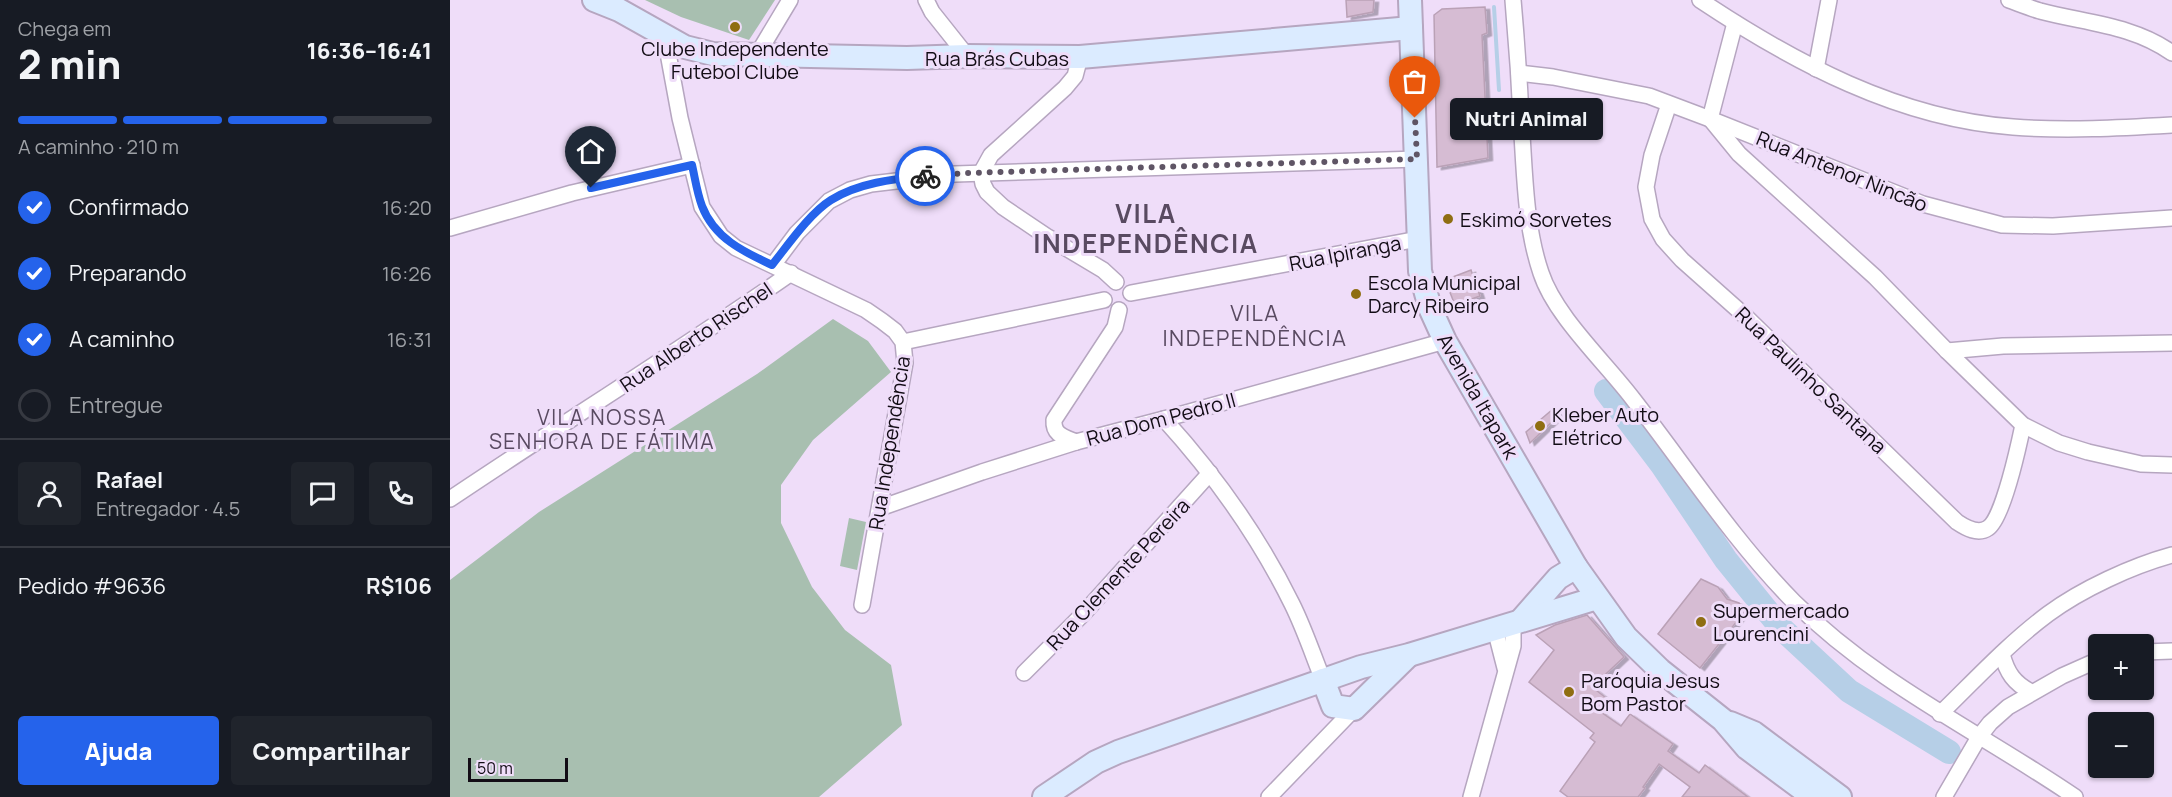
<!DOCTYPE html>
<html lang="pt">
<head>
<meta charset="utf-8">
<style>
  :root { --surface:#171b24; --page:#20242c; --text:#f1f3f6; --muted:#9ea1a6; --line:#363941; --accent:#2563eb }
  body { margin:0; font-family:Manrope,sans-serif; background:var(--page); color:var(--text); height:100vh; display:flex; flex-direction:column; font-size:22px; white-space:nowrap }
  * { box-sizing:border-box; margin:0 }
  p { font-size:20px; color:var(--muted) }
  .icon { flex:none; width:33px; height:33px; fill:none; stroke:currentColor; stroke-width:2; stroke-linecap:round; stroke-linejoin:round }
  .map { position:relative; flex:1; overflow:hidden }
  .drawer { display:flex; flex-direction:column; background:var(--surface); width:450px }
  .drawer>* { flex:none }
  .controls { position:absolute; left:1638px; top:634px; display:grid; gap:12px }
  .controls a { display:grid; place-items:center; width:66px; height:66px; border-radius:6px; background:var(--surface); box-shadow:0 2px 4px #0004; font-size:30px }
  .scale { position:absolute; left:18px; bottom:15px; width:100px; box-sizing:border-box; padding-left:6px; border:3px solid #120c15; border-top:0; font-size:16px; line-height:21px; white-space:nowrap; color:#120c15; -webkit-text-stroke:4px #efddf9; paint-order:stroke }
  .pin { position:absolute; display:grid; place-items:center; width:51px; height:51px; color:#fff; margin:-62px -26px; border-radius:50% 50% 50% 0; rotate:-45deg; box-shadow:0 0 6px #0007 }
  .pin .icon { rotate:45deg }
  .courier { position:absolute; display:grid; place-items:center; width:60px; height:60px; margin:-30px; border:4px solid #2563eb; border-radius:50%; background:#fff; color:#222; box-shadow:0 2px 8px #0007 }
  .bubble { position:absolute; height:42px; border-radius:6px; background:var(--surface); box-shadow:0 2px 4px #0004; font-size:20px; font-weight:800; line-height:42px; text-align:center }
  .head em { font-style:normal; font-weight:800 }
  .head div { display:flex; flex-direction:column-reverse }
  .head { display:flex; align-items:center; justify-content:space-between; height:102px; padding:0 18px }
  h1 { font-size:39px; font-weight:800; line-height:45px }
  .bar { display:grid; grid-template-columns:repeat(4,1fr); gap:9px 6px; align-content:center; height:72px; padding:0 18px }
  .bar i { height:8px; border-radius:4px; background:var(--line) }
  .bar .selected { background:var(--accent) }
  .bar p { grid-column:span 4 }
  .line { display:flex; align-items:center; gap:15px; padding:0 18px; border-top:2px solid var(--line) }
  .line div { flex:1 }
  .round { display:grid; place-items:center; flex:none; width:63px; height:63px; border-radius:6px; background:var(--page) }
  ol { padding:0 18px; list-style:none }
  li { display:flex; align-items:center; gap:18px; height:66px }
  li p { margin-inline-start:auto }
  li .icon { padding:6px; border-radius:50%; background:var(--accent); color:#fff; stroke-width:4 }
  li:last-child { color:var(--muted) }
  li i { width:33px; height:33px; border:3px solid var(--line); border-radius:50% }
  .button { display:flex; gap:12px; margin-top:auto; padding:12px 18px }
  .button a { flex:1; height:69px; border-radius:6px; background:var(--accent); color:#fff; font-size:24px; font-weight:800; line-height:69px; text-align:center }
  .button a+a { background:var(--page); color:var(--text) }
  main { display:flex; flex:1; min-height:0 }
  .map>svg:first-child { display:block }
  .green { fill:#a8bfb0 }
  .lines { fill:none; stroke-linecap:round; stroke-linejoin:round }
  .stream { stroke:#b6cfe7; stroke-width:4 }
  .river { stroke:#b6cfe7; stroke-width:24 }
  .building { fill:#d6bcd3; stroke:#baa1b6; stroke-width:1.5; filter:url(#shadow) }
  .street-casing { stroke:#b6a6c0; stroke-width:18 }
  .secondary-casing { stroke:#b6a6c0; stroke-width:26 }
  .street { stroke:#fff; stroke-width:15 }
  .secondary { stroke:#dbebff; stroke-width:22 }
  .done { stroke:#5f5565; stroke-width:6; stroke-dasharray:0 10.8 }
  .route { stroke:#2563eb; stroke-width:8 }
  .poi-dot { fill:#8f6e12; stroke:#efddf9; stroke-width:2 }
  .labels { text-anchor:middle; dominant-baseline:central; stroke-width:6; stroke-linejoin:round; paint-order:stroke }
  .poi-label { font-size:20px; fill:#120c15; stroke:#efddf9; text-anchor:start }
  .street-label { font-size:20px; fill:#120c15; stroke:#efddf9 }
  .neighbourhood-label { font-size:21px; letter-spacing:1.5px; fill:#594a61; stroke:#efddf9 }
  .quarter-label { font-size:22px; letter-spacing:1.5px; fill:#594a61; stroke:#efddf9 }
  .district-label { font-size:26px; font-weight:bold; letter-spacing:1.5px; fill:#594a61; stroke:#efddf9 }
</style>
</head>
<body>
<main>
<section class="drawer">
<div class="head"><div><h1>2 min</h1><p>Chega em</p></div><em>16:36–16:41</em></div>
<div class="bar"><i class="selected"></i><i class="selected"></i><i class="selected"></i><i></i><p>A caminho · 210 m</p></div>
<ol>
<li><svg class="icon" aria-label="check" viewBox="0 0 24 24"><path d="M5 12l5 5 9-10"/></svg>Confirmado<p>16:20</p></li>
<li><svg class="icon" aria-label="check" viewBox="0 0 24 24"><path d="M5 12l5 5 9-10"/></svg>Preparando<p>16:26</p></li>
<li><svg class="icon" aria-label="check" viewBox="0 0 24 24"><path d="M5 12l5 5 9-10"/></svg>A caminho<p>16:31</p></li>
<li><i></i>Entregue</li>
</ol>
<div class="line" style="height:108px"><a class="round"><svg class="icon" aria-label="person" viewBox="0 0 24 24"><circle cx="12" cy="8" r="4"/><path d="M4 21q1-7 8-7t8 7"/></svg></a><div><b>Rafael</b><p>Entregador · 4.5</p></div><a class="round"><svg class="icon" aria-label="chat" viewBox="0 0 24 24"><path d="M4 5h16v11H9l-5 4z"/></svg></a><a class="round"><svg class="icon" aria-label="phone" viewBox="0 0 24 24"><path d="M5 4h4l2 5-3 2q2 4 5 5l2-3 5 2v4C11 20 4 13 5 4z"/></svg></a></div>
<div class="line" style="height:78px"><div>Pedido #9636</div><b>R$106</b></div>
<div class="button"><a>Ajuda</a><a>Compartilhar</a></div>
</section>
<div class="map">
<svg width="1722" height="797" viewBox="0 0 1722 797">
  <defs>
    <filter id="shadow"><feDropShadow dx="4.5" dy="2.5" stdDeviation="0" flood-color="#0004"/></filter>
  </defs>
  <rect width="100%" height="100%" fill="#efddf9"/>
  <g class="green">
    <path d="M195,0H325L299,40L231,17Z"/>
    <path d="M383,319L418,341L441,372L363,440L331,485V523L362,587L395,630L441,665L452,725L369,797H0V580L89,512L307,374Z"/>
    <path d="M399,518L416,522L407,570L390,566Z"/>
  </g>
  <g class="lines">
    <path class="stream" d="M1044,7L1049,90"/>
    <path class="river" d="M1156,391L1212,465L1276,560L1331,628L1399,691L1499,752"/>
  </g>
  <g class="building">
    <path d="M896,0H924L923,12L897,17Z"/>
    <path d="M1035,7L1037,33L1032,35L1038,158L987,167L984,15L992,9Z"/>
    <path d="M1021,270L1030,296L1005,305L995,280Z"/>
    <path d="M1103,409L1109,415L1080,443L1076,432Z"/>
    <path d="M1251,579L1268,587L1277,599L1289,603L1295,611L1250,668L1208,634Z"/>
    <path d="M1137,615L1174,657L1142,687L1160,701L1151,712L1171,726L1180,714L1223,744L1218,751L1249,773L1255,765L1298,797H1232L1240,787L1209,764L1193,787L1195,788L1188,797H1118L1110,791L1145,742L1140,738L1144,733L1079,682L1104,650L1086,635L1105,625Z"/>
  </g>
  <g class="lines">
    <defs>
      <g id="street">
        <path d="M476,0L482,12L517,56"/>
        <path d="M1063,0C1067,45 1070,90 1072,135C1075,181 1076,229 1091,273C1105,316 1155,362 1183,399C1236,467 1283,540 1344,602C1428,685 1530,732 1625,797"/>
        <path d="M1250,0C1343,62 1449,119 1563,127C1615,131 1670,128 1722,125"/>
        <path d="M1559,0C1570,4 1580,8 1590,11C1635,23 1683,25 1722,53"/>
        <path d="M215,37L230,118L252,207L271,236L286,248L416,310L432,321L445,331L453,342L455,363L412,605"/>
        <path d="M307,55L340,0"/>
        <path d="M630,57L625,76L615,88L541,155L531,173L533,184L537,192L553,207L596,236L653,270L666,282"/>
        <path d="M1366,69L1379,0"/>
        <path d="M1069,73L1103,77L1199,96L1260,119L1473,204L1552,225L1603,226L1722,218"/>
        <path d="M1219,104L1202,155L1196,187L1202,219L1213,239L1232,260L1295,316L1507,522C1516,528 1528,535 1538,528C1553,519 1569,444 1573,425"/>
        <path d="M1260,119L1285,23"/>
        <path d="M1262,121L1289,154L1425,277L1497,351L1573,425L1609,443L1638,452L1691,464L1722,465"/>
        <path d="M0,228L122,193L242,165"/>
        <path d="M323,265L347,233L379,201L400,190L421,184L505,174L967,159"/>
        <path d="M681,293L968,239"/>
        <path d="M453,342L654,300"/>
        <path d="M1497,351L1553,346L1722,343"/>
        <path d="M714,419C764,474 809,537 842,604C854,628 863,655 873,680"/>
        <path d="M626,442C614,437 603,435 604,420L665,327L669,310"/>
        <path d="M0,499C113,423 229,351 341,273"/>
        <path d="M430,508L532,472L626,442L714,419L995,341"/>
        <path d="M1045,629L1055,668"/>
        <path d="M1694,652L1722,651"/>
        <path d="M1552,654C1557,673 1564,683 1581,692"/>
        <path d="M574,673L633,614L760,473"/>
        <path d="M1490,714C1525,680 1559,643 1598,614C1632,589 1682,566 1722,555"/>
        <path d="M819,797L904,709"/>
        <path d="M1021,797L1063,646V623"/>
        <path d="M1494,797L1529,737L1540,723L1558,707L1612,676L1648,660"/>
      </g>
      <g id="secondary">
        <path d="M144,0L169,10L235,47L263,54L457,58L517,56L630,57L961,28"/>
        <path d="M960,0L970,271L980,308L995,341L1126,567L1176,637L1210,670L1273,720L1297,748L1363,797"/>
        <path d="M1072,619L1108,578L1126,567"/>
        <path d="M873,680L883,706L904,709L958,656"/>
        <path d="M1280,723L1304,733L1390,797"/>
        <path d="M594,797L646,762L668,752L911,667L959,655L1147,598"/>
      </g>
    </defs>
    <use href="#street" class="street-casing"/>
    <use href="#secondary" class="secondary-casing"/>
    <use href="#street" class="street"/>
    <use href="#secondary" class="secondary"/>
  </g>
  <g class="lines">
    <path class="done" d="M475,176L518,173L967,159L965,118"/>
    <path class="route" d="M141,188L242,165C245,178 247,193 252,206C264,238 294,252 322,265C338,245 360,213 381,200C408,183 443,179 475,176"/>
  </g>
  <g class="poi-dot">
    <circle cx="285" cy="27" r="6"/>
    <circle cx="998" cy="219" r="6"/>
    <circle cx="906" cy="294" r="6"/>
    <circle cx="1090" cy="426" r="6"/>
    <circle cx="1251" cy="622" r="6"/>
    <circle cx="1119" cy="692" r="6"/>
  </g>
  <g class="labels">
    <g class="poi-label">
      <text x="285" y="48" text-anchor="middle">Clube Independente<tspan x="285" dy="23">Futebol Clube</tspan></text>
      <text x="1010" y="219">Eskimó Sorvetes</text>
      <text x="918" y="282">Escola Municipal<tspan x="918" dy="23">Darcy Ribeiro</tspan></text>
      <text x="1102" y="414">Kleber Auto<tspan x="1102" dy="23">Elétrico</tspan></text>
      <text x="1263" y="610">Supermercado<tspan x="1263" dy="23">Lourencini</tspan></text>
      <text x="1131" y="680">Paróquia Jesus<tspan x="1131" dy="23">Bom Pastor</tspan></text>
    </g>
    <g class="street-label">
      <text x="547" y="58">Rua Brás Cubas</text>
      <text transform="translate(1392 171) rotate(22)">Rua Antenor Nincão</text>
      <text transform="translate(895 253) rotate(-11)">Rua Ipiranga</text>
      <text transform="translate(246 337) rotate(-34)">Rua Alberto Rischel</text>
      <text transform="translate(1361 380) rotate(44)">Rua Paulinho Santana</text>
      <text transform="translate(1028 396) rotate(60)">Avenida Itapark</text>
      <text transform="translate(711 419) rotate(-15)">Rua Dom Pedro II</text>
      <text transform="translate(439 443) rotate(-81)">Rua Independência</text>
      <text transform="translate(668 574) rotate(-47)">Rua Clemente Pereira</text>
    </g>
    <g class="neighbourhood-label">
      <text x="152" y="417">VILA NOSSA<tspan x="152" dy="24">SENHORA DE FÁTIMA</tspan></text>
    </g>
    <g class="quarter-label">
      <text x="805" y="313">VILA<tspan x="805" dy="25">INDEPENDÊNCIA</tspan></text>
    </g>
    <g class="district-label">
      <text x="696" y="213">VILA<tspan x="696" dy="30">INDEPENDÊNCIA</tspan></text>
    </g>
  </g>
</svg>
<div class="controls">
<a>+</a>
<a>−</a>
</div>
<div class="scale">50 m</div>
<div class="pin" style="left:965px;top:118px;background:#ea580c"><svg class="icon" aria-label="bag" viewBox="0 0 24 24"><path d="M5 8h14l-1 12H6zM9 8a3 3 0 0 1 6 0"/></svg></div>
<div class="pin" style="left:141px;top:188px;background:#1f2937"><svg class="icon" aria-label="home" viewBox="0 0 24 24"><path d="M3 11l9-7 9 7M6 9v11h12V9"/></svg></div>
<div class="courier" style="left:475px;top:176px"><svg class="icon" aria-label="bike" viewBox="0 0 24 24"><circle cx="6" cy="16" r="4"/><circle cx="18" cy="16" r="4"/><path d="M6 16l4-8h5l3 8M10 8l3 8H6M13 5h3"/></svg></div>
<div class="bubble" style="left:1000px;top:98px;width:153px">Nutri Animal</div>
</div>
</main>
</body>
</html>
